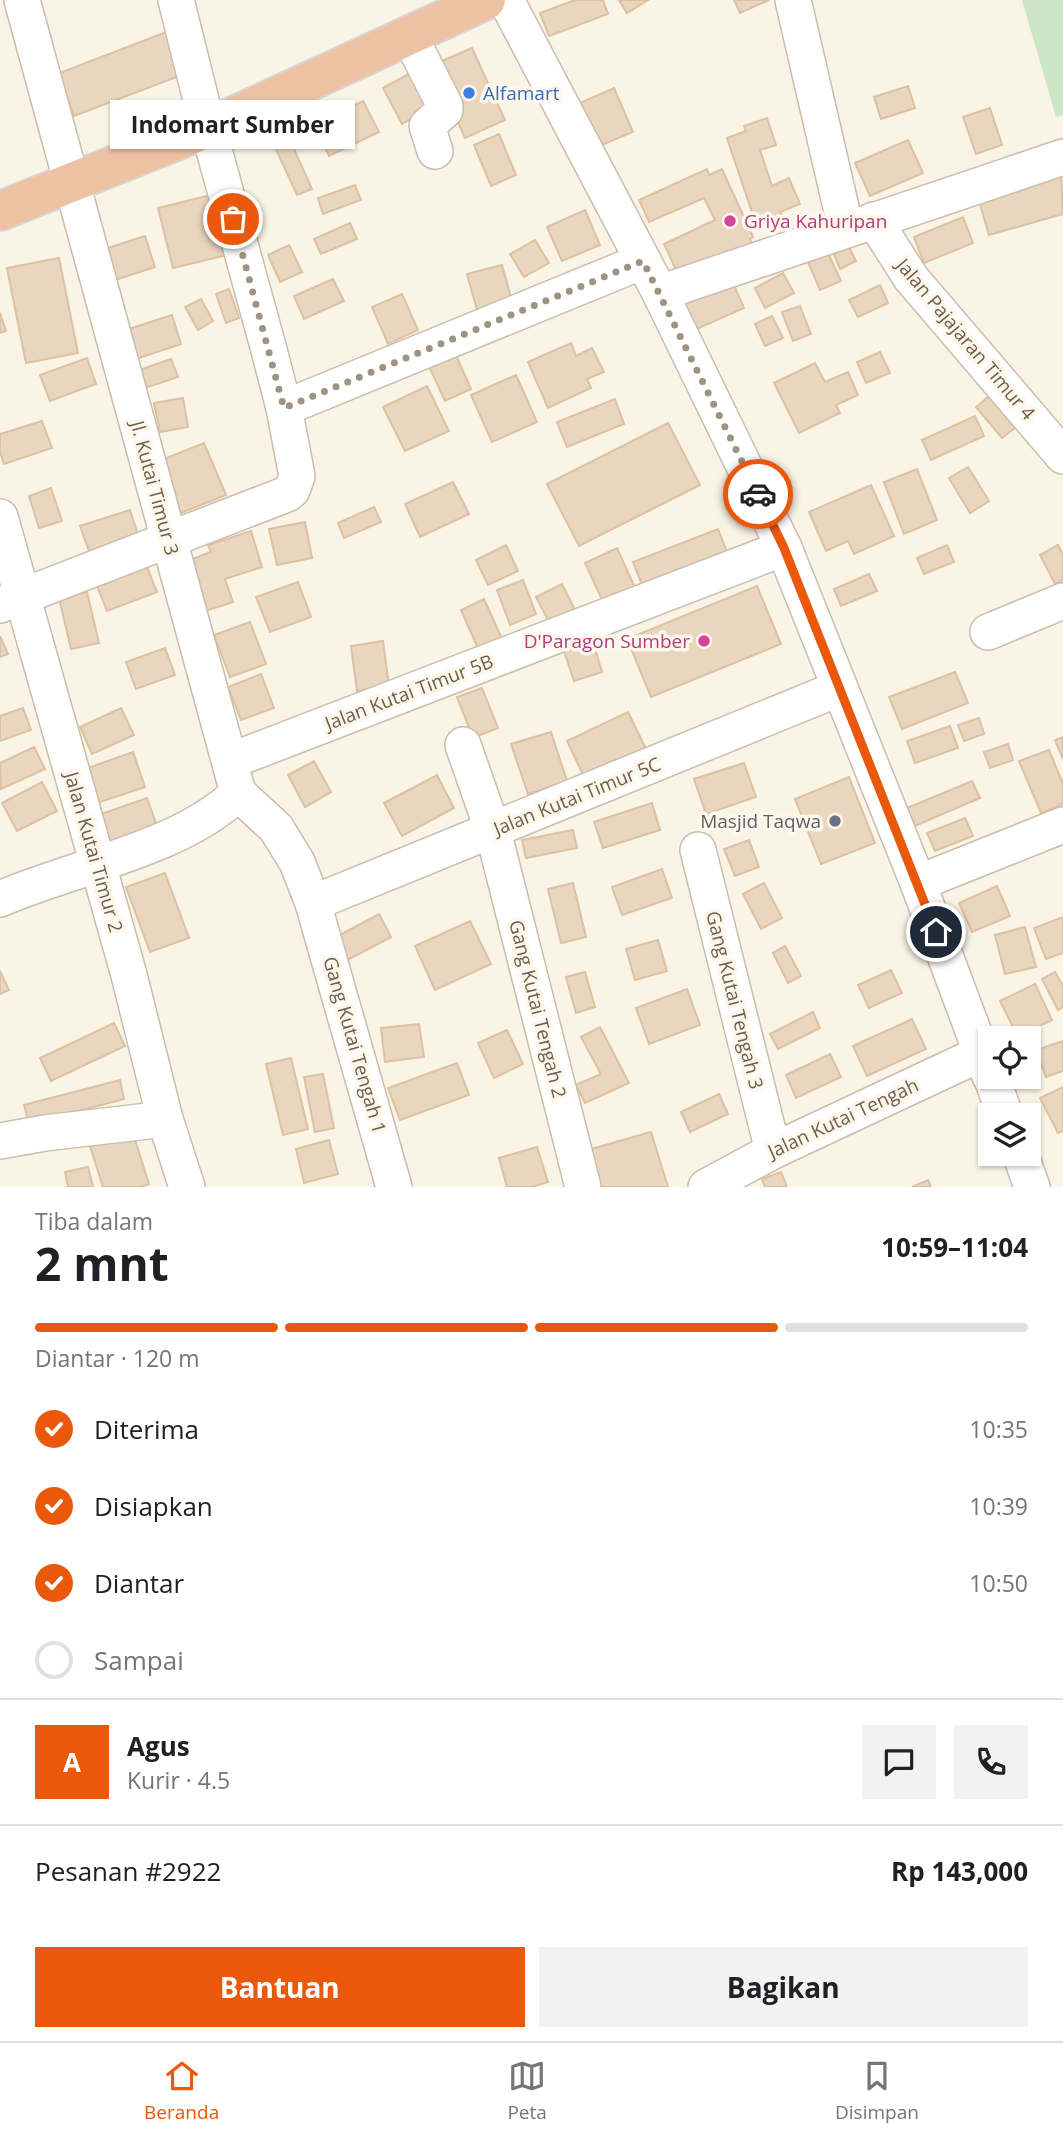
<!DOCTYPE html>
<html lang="id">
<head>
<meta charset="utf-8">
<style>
  :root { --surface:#fff; --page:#f2f2f2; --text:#202124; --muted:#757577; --line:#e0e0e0; --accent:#ea580c }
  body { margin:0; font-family:"Open Sans",sans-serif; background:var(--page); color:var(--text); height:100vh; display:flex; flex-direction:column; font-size:26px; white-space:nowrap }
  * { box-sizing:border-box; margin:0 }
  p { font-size:23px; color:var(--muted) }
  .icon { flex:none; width:38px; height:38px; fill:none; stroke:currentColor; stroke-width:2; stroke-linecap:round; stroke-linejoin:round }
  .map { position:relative; height:1187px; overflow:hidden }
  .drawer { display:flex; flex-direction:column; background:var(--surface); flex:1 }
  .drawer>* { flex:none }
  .tools { position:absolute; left:978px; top:1026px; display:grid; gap:14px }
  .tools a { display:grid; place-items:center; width:63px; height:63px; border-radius:0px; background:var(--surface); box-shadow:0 2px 5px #0004; font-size:35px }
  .pin { position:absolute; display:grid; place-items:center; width:60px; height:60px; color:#fff; margin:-30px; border:4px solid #fff; border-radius:50%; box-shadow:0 2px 7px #0007 }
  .courier { position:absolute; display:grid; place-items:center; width:70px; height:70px; margin:-35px; border:5px solid #ea580c; border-radius:50%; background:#fff; color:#222; box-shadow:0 2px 9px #0007 }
  .bubble { position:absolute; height:49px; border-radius:0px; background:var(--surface); box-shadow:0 2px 5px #0004; font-size:23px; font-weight:700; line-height:49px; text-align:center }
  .overview em { font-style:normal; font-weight:700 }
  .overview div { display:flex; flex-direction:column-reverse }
  .overview { display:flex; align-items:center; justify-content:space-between; height:119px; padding:0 35px }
  h1 { font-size:46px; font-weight:700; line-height:52px }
  .bar { display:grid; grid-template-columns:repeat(4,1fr); gap:10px 7px; align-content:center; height:84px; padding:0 35px }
  .bar i { height:9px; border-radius:5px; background:var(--line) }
  .bar .current { background:var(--accent) }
  .bar p { grid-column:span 4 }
  .line { display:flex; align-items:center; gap:18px; padding:0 35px; border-top:2px solid var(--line) }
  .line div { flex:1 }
  .round { display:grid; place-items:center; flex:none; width:74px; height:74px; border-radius:0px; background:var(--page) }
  ol { padding:0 35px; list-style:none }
  li { display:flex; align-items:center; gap:21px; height:77px }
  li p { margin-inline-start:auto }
  li .icon { padding:7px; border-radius:50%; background:var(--accent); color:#fff; stroke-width:4 }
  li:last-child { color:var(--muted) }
  li i { width:38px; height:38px; border:4px solid var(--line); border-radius:50% }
  .primary-button { display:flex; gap:14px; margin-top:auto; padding:14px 35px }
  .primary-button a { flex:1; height:80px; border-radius:0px; background:var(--accent); color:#fff; font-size:28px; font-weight:700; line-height:80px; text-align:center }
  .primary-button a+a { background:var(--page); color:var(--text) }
  .tab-bar { display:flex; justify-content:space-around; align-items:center; height:98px; border-top:2px solid var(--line); background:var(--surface); font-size:19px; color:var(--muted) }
  .tab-bar a { display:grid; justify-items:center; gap:4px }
  .tab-bar .current { color:var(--accent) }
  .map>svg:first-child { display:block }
  .green { fill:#cee5c5 }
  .building { fill:#ead6be; stroke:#dcc1a2; stroke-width:2 }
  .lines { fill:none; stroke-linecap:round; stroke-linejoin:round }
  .minor-casing { stroke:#c9bdad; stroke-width:38 }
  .highway-casing { stroke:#dad5d1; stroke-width:42 }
  .minor { stroke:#fff; stroke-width:35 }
  .highway { stroke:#edc1a3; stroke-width:38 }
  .done { stroke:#9f9282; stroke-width:7; stroke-dasharray:0 12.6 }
  .route { stroke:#ea580c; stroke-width:9 }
  .shop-dot { fill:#3f7fe0; stroke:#fdf8eb; stroke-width:2.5 }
  .hotel-dot { fill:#d1479c; stroke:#fdf8eb; stroke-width:2.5 }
  .worship-dot { fill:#6b7280; stroke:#fdf8eb; stroke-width:2.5 }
  .labels { text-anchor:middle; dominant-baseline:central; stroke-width:7; stroke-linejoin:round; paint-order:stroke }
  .shop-label { font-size:19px; fill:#366cbe; stroke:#fdf8eb; text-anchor:start }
  .hotel-label { font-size:19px; fill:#b23c85; stroke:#fdf8eb; text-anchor:start }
  .street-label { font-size:19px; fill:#6f5e4d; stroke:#fdf8eb }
  .worship-label { font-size:19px; fill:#5b616d; stroke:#fdf8eb; text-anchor:end }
</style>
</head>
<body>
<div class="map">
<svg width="1063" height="1187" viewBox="0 0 1063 1187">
  <rect width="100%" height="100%" fill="#f9f4e5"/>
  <path class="green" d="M1022,0H1063V115L1056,117Z"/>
  <g class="building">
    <path d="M575,0H603L608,14L549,36L540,13Z"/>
    <path d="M619,0H648L627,13Z"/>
    <path d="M734,0H769L740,13Z"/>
    <path d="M166,32L182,75L74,116L57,74Z"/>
    <path d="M472,48L505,120L465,138L432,65Z"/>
    <path d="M414,71L433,107L402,124L383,88Z"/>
    <path d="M908,86L915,108L881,119L874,97Z"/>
    <path d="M614,88L633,132L599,146L580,103Z"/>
    <path d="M363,101L379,132L329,156L314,125Z"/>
    <path d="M990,108L1002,145L976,154L963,117Z"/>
    <path d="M767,118L776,145L760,150L772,186L789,178L800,204L780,212L782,216L756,224L727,138L746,131L744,126Z"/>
    <path d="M499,134L516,175L491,186L474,145Z"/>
    <path d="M289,138L312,189L297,195L274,145Z"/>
    <path d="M908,140L923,173L870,196L855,163Z"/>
    <path d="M707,169L709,175L722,169L753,237L750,239L754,249L677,272L664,244L715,220L704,198L649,222L639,200Z"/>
    <path d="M1061,171L1063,214L989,235L977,194Z"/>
    <path d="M355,185L361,200L323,214L318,198Z"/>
    <path d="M215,194L231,254L173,268L158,208Z"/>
    <path d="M585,210L600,245L562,261L547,227Z"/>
    <path d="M963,217L973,243L924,263L914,237Z"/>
    <path d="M350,223L357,239L321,254L314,239Z"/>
    <path d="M145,236L155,267L112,281L102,250Z"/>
    <path d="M535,240L549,263L524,277L510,254Z"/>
    <path d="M289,245L302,272L280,282L268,255Z"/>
    <path d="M848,245L856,261L840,269L833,252Z"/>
    <path d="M828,253L841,281L820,290L808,262Z"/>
    <path d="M59,258L78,353L26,363L7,268Z"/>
    <path d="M502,265L512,301L477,310L467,274Z"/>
    <path d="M783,273L794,293L765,308L755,288Z"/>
    <path d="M333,279L344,301L304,319L294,296Z"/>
    <path d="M732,281L744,308L690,332L678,305Z"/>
    <path d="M880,285L888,303L858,317L849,300Z"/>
    <path d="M229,289L239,318L226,323L216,294Z"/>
    <path d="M402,294L418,330L388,344L372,307Z"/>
    <path d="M201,299L213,321L198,330L185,307Z"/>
    <path d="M800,306L811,334L793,341L782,312Z"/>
    <path d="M0,313L6,331L0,333Z"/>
    <path d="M172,315L181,344L133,360L123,331Z"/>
    <path d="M772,316L783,338L765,346L755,324Z"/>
    <path d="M571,343L576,356L592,348L604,372L587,379L591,388L548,408L528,362Z"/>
    <path d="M880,352L890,373L866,383L857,362Z"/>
    <path d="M455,353L471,389L445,401L428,364Z"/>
    <path d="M87,358L96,384L50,401L40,375Z"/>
    <path d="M171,359L178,377L139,390L133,372Z"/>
    <path d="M815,363L825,382L848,372L858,395L836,405L840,413L799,433L774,383Z"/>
    <path d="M516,375L537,422L492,442L471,395Z"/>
    <path d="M427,386L449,431L405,451L383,407Z"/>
    <path d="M995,391L1021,423L1002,438L976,407Z"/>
    <path d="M183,398L188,427L160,432L154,403Z"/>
    <path d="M615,399L624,424L567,447L557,422Z"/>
    <path d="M975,416L984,436L931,460L922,440Z"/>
    <path d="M42,421L52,448L4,464L0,452V434Z"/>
    <path d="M668,423L700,485L579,546L547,484Z"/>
    <path d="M204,443L226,495L181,513L159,461Z"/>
    <path d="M968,467L989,501L970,513L949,478Z"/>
    <path d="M917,469L937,520L904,534L884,482Z"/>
    <path d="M453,482L469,514L420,537L405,504Z"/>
    <path d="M871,485L894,536L854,554L848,541L826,551L809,512Z"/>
    <path d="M51,488L62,521L39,528L29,496Z"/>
    <path d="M374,507L381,522L344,538L338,523Z"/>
    <path d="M130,510L139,538L90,554L80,526Z"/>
    <path d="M305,522L312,558L277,565L269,529Z"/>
    <path d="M718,529L727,552L642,585L633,562Z"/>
    <path d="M251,531L262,567L225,579L233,602L202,612L184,562L211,552L208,545Z"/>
    <path d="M506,545L518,571L488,585L476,560Z"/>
    <path d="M947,545L954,562L924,574L917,558Z"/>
    <path d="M1058,545L1063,555V580L1055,584L1040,555Z"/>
    <path d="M617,548L636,590L604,604L585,563Z"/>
    <path d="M146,565L157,592L107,611L96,583Z"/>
    <path d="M869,574L877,591L841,606L834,589Z"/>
    <path d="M523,580L536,614L510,625L497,590Z"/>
    <path d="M298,582L311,617L270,632L256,597Z"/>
    <path d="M562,584L576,612L550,624L536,597Z"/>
    <path d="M757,586L781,644L651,697L627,639Z"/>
    <path d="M87,592L99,643L71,649L59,598Z"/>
    <path d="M484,599L503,641L479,651L461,610Z"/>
    <path d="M250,622L266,664L230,677L214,635Z"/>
    <path d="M0,636L8,654L0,657Z"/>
    <path d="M383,641L389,686L357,691L351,646Z"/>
    <path d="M593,642L602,672L574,681L564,651Z"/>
    <path d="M165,648L175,675L136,689L126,662Z"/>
    <path d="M955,672L968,703L902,729L889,697Z"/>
    <path d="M261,674L274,708L241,720L228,687Z"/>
    <path d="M482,688L498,728L473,738L457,697Z"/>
    <path d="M23,708L31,730L0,741V716Z"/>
    <path d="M121,708L134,735L92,754L80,727Z"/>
    <path d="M628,712L648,753L587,783L567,741Z"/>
    <path d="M979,718L984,734L964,741L958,725Z"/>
    <path d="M950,726L958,748L915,763L907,741Z"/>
    <path d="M551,732L567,781L528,794L511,744Z"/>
    <path d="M1063,737V759L1055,740Z"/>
    <path d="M1008,744L1013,760L990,768L984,752Z"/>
    <path d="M34,747L45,769L1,789L0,763Z"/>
    <path d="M1049,750L1063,784V804L1041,813L1019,761Z"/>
    <path d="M133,752L145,787L94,804L82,770Z"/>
    <path d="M314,761L331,792L305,807L288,775Z"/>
    <path d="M744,763L756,797L706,814L694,779Z"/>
    <path d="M437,775L454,808L402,836L384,803Z"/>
    <path d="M849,777L875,843L821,864L795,799Z"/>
    <path d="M972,781L980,798L915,826L907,808Z"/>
    <path d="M42,782L57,811L17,831L2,803Z"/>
    <path d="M147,798L157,826L108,843L98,815Z"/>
    <path d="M652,803L660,830L603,848L594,822Z"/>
    <path d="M965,818L973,836L935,851L927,833Z"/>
    <path d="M573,830L577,848L526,858L522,840Z"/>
    <path d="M749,840L759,867L735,876L724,849Z"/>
    <path d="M662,869L672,898L622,915L612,887Z"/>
    <path d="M165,873L189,938L150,952L126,887Z"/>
    <path d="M573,883L586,937L561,943L548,889Z"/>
    <path d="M764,883L782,918L761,929L743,894Z"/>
    <path d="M997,886L1010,916L972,932L959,903Z"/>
    <path d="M379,914L391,937L348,960L336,937Z"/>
    <path d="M1063,917V953L1046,959L1034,928Z"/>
    <path d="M470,921L491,964L435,990L415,946Z"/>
    <path d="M1025,927L1036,967L1005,974L995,935Z"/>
    <path d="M658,940L667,971L635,980L626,949Z"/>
    <path d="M785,946L801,976L788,983L773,953Z"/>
    <path d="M891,970L902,993L869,1008L858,985Z"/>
    <path d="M0,971L9,990L0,994Z"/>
    <path d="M585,972L595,1007L576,1013L566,977Z"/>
    <path d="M1055,972L1063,986V1007L1058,1010L1042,979Z"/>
    <path d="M1035,984L1052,1020L1018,1037L1000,1001Z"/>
    <path d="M687,989L700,1025L649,1044L636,1008Z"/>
    <path d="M813,1012L820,1028L778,1049L770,1034Z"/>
    <path d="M912,1019L926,1049L867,1076L853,1046Z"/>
    <path d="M114,1023L125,1046L51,1081L40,1058Z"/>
    <path d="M419,1024L424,1057L385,1062L381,1028Z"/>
    <path d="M600,1027L629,1083L585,1103L576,1085L601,1074L581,1037Z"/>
    <path d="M507,1030L523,1064L494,1078L478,1043Z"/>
    <path d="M1063,1041V1071L1046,1077L1036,1050Z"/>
    <path d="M830,1054L841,1077L796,1098L786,1075Z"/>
    <path d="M291,1058L308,1129L283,1135L266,1064Z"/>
    <path d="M457,1063L469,1095L400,1120L388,1088Z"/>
    <path d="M323,1074L334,1128L315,1132L304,1077Z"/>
    <path d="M120,1080L124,1099L29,1124L24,1105Z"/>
    <path d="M1063,1087V1131L1058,1133L1040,1098Z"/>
    <path d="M719,1094L728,1114L690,1132L681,1112Z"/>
    <path d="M132,1130L149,1184L140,1187H103L89,1143Z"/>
    <path d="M651,1132L668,1187H598L588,1150Z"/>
    <path d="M329,1140L338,1174L304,1183L296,1149Z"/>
    <path d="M537,1147L548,1182L531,1187H507L499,1158Z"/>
    <path d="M88,1167L93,1187H68L65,1172Z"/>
    <path d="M781,1172L787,1187H765L762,1179Z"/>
    <path d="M928,1180L931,1187H912Z"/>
  </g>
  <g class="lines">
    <defs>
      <g id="minor">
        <path d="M22,0L238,793"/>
        <path d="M506,0L660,293L784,548L918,883L990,1076"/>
        <path d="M793,0L846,229"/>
        <path d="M409,35L445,106V110L427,126L435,151"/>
        <path d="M874,220L911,278L1063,456"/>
        <path d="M660,293L1063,157"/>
        <path d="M284,408L643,261"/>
        <path d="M0,517L129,975L165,1119L187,1187"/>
        <path d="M0,605L287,494L292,490L297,476L284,408L269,350L208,128L176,0"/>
        <path d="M988,632L1063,601"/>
        <path d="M463,745L493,831L583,1187"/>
        <path d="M230,761L784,548"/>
        <path d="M238,793L276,828L297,862L313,903L394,1187"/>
        <path d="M698,850L773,1151"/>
        <path d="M918,883L1063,825"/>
        <path d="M0,899C73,867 181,849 238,793"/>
        <path d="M313,903L840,688"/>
        <path d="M991,1076L1005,1115"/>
        <path d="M0,1141L45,1133L165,1119"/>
        <path d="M1020,1153L1032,1187"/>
        <path d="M706,1187L773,1151L982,1053"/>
      </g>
      <path id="highway" d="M0,211L208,128L486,0"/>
    </defs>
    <use href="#minor" class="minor-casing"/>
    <use href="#highway" class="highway-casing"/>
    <use href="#minor" class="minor"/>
    <use href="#highway" class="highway"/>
  </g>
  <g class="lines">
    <path class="done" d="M233,219L284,408L643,261L758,494"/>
    <path class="route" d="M758,494L784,548L936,932"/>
  </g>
  <circle class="shop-dot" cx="469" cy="93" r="7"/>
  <g class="hotel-dot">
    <circle cx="730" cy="221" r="7"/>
    <circle cx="704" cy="641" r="7"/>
  </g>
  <circle class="worship-dot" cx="835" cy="821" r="7"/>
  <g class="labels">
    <g class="shop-label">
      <text x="483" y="93">Alfamart</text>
    </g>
    <g class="hotel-label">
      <text x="744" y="221">Griya Kahuripan</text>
      <text x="690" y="641" text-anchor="end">D'Paragon Sumber</text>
    </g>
    <g class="street-label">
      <text transform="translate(966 339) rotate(50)">Jalan Pajajaran Timur 4</text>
      <text transform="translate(155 488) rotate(75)">Jl. Kutai Timur 3</text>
      <text transform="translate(409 692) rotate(-21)">Jalan Kutai Timur 5B</text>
      <text transform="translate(577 796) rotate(-22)">Jalan Kutai Timur 5C</text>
      <text transform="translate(94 852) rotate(74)">Jalan Kutai Timur 2</text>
      <text transform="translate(735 1000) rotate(76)">Gang Kutai Tengah 3</text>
      <text transform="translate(538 1009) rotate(76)">Gang Kutai Tengah 2</text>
      <text transform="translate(355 1045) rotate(74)">Gang Kutai Tengah 1</text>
      <text transform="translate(843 1118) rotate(-25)">Jalan Kutai Tengah</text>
    </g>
    <g class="worship-label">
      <text x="821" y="821">Masjid Taqwa</text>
    </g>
  </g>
</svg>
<div class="tools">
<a><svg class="icon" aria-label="locate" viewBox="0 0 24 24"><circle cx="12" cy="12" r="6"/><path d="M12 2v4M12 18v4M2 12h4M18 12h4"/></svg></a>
<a><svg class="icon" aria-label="layers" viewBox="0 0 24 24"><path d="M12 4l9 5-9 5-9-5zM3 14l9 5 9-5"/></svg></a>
</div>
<div class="pin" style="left:233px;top:219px;background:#ea580c"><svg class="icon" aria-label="bag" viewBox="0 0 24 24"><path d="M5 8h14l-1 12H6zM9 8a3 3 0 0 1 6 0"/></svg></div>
<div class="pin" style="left:936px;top:932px;background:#1f2937"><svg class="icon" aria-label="home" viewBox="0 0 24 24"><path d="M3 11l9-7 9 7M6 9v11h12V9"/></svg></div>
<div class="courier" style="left:758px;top:494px"><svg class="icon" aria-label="car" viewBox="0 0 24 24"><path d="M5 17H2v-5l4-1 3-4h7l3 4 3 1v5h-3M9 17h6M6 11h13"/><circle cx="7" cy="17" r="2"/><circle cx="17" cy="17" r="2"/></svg></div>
<div class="bubble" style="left:110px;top:100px;width:245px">Indomart Sumber</div>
</div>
<section class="drawer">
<div class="overview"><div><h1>2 mnt</h1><p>Tiba dalam</p></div><em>10:59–11:04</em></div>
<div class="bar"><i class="current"></i><i class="current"></i><i class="current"></i><i></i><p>Diantar · 120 m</p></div>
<ol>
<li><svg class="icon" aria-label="check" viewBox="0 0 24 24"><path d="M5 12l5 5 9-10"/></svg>Diterima<p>10:35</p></li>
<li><svg class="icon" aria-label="check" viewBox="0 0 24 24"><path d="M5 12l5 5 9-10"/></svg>Disiapkan<p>10:39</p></li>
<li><svg class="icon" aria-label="check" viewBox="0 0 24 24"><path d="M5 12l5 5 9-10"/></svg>Diantar<p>10:50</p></li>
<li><i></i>Sampai</li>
</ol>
<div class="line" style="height:126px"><b class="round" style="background:var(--accent);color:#fff">A</b><div><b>Agus</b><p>Kurir · 4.5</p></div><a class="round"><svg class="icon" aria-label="chat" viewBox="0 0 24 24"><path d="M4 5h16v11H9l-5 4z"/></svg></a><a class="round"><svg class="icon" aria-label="phone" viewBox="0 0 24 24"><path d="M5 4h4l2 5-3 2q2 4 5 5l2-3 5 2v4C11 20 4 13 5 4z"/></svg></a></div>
<div class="line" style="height:91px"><div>Pesanan #2922</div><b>Rp 143,000</b></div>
<div class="primary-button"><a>Bantuan</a><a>Bagikan</a></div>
</section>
<nav class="tab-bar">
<a class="current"><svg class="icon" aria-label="home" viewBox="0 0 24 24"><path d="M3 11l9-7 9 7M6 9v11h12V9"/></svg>Beranda</a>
<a><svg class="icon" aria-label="map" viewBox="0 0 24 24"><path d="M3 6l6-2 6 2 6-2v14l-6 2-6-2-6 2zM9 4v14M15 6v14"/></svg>Peta</a>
<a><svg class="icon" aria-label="saved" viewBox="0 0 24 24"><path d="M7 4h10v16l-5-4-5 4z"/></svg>Disimpan</a>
</nav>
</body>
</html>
